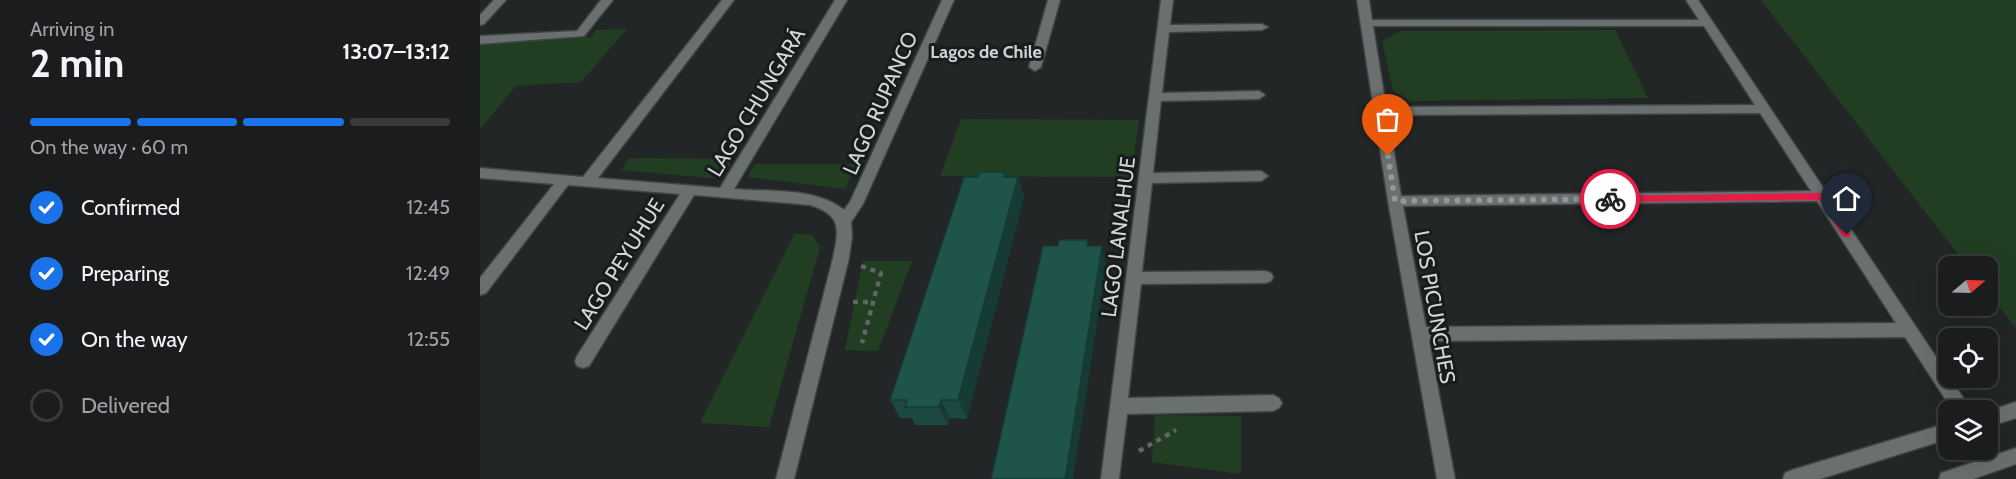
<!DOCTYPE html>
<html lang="en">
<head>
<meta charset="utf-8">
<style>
  :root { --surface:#1a1c1d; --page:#27292a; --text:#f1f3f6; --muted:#9fa1a4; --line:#383a3b; --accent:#1a73e8 }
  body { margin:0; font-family:Cabin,sans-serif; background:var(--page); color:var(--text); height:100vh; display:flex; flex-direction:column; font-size:22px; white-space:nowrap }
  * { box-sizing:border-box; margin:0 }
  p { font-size:20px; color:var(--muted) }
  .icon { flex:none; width:33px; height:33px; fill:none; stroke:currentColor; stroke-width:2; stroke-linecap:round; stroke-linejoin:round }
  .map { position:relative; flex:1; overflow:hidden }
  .drawer { display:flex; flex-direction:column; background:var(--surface); width:480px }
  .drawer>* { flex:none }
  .needle { width:39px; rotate:71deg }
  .fabs { position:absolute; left:1458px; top:256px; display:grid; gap:12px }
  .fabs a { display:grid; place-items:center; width:60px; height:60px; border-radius:12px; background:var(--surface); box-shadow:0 6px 24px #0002,0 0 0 2px var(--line); font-size:30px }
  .pin { position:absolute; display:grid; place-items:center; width:51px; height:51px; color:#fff; margin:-62px -26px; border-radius:50% 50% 50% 0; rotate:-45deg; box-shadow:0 0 6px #0007 }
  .pin .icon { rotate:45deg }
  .courier { position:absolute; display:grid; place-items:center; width:60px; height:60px; margin:-30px; border:4px solid #e11d48; border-radius:50%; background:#fff; color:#222; box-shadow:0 2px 8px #0007 }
  .head em { font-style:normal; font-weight:700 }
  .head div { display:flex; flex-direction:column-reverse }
  .head { display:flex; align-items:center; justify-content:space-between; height:102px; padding:0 30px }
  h1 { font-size:39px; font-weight:700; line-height:45px }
  .bar { display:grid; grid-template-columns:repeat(4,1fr); gap:9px 6px; align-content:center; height:72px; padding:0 30px }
  .bar i { height:8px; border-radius:4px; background:var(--line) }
  .bar .current { background:var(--accent) }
  .bar p { grid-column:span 4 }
  ol { padding:0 30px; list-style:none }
  li { display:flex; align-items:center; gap:18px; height:66px }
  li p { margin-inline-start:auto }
  li .icon { padding:6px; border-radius:50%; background:var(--accent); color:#fff; stroke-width:4 }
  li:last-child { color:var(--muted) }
  li i { width:33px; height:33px; border:3px solid var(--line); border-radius:50% }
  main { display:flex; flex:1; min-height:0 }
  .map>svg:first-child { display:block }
  .green { fill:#213e22 }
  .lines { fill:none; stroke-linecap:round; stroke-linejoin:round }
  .street-casing { stroke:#3f4344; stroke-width:3 }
  .path { stroke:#616566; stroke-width:4.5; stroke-dasharray:5 5; stroke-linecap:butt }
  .street { fill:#6a6f70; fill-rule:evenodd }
  .wall { fill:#1b4840 }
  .shaded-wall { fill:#163b34 }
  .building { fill:#1f544a; stroke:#163b34; stroke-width:1.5 }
  .route { fill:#e11d48 }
  .done { stroke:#96999a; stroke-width:6; stroke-dasharray:0 10.8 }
  .labels { text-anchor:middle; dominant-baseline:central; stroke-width:6; stroke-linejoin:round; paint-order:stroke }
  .far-neighbourhood-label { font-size:18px; font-weight:bold; fill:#ccd2d3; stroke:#181c1d }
  .street-label { font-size:21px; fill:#d4d7d8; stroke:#181c1d }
</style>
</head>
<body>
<main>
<section class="drawer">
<div class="head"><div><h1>2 min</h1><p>Arriving in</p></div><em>13:07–13:12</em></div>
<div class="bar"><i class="current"></i><i class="current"></i><i class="current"></i><i></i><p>On the way · 60 m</p></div>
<ol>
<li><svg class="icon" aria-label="check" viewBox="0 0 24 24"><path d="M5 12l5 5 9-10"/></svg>Confirmed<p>12:45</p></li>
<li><svg class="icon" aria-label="check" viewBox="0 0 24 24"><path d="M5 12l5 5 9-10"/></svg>Preparing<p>12:49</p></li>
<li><svg class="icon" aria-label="check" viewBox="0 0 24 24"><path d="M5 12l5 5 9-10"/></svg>On the way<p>12:55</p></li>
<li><i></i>Delivered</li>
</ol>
</section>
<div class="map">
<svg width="1536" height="479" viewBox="0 0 1536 479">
  <rect width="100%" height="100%" fill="#222627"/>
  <g class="green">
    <path d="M1281,0H1536V328L1508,292V267H1488Z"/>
    <path d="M147,29L101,82L36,86L0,129V43L111,37L116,30Z"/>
    <path d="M1135,30L1168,98L931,101L913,91L902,41L920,31Z"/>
    <path d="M481,119L659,120L651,177L460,176Z"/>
    <path d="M149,158L253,159L241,179L141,170Z"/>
    <path d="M275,164H377L365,189L267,177Z"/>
    <path d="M315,233L332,235L340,247L289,427L220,423Z"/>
    <path d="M383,261H432L398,351L365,350Z"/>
    <path d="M675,415L761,416V474L672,462Z"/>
  </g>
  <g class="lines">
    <defs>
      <g id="street">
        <path d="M14,0H26L4,24L0,25V15Z"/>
        <path d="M121,0H133L104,36L0,44V36L97,31Z"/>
        <path d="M242,0H254L118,178L240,188L355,0H367L254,189C288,192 336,187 364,210L370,202L462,0H474L383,204L371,222L372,236L369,258L314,479H296L353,258C359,229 362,215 330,205L214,195L109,366L103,368L97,366L95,361L97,356L200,194L88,185L6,293L0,295V278L74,184L0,178V168L103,177Z"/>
        <path d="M568,0H580L561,67L555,71L549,67Z"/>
        <path d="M681,0H693L690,25L782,24L788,27L782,30L689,32L682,93L779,91L785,95L779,99L681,101L673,173L781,171L788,176L781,181L672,183L662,272L785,271L791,273L793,277L791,281L785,283L661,284L648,398L793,395L799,398L802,403L799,408L793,411L647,414L639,479H621Z"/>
        <path d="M877,0H889L892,20H1219L1206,0H1218L1492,411H1473L1425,337L949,341L975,479H957L908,201ZM893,26H1224L1275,105L906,107ZM1280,113L1331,191L921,196L908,115ZM1337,201L1416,323L946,327L923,206Z"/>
        <path d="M1536,402V418L1508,427V411Z"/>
        <path d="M1468,423V439L1340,479H1303L1305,473L1312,470Z"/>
        <path d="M1536,448V464L1493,479H1459L1461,473Z"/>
      </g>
    </defs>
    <use href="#street" class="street-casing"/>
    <g class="path">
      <path d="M381,266L401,273L382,343"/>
      <path d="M373,302H393"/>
      <path d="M659,451L696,430"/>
    </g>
    <use href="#street" class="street"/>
  </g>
  <path class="wall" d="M498,177H538L544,197L487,419L470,418L468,425H435L432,418H420L410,400Z"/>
  <g class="shaded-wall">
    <path d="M538,177L544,197L487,419L478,400Z"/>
    <path d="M622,246L626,266L593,479H585Z"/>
    <path d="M461,400L470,418L468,425L459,407Z"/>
  </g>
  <g class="building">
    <path d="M499,172H525L524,177H538L478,400H461L459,407H425L427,400H410L484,177H498Z"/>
    <path d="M579,240H608L607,246H622L585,479H511L563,246H578Z"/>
  </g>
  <path class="route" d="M1342,193L1345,194L1370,232V237H1363L1339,200L1130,202L1125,199L1130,196Z"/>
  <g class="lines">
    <path class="done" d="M908,156L915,201L1130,199"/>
  </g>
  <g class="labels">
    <g class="far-neighbourhood-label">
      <text x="506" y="52">Lagos de Chile</text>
    </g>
    <g class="street-label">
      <text transform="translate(276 102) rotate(-59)">LAGO CHUNGARÁ</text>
      <text transform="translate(400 103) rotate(-66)">LAGO RUPANCO</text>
      <text transform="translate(638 237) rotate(-83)">LAGO LANALHUE</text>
      <text transform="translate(139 264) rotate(-58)">LAGO PEYUHUE</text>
      <text transform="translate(955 307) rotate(80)">LOS PICUNCHES</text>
    </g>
  </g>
</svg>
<div class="fabs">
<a><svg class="needle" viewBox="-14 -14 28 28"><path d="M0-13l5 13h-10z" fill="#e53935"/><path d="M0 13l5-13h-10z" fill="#9fa1a4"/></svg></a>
<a><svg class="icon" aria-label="locate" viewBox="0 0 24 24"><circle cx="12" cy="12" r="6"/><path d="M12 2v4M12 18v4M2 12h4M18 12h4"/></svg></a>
<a><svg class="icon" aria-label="layers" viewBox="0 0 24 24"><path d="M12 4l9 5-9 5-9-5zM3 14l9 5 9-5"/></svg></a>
</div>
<div class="pin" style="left:908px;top:156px;background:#ea580c"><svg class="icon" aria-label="bag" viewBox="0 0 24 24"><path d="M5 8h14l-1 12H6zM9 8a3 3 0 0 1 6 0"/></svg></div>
<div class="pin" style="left:1367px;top:235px;background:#1f2937"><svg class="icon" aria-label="home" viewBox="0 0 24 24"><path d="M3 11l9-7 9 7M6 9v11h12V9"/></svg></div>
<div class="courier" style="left:1130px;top:199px"><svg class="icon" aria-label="bike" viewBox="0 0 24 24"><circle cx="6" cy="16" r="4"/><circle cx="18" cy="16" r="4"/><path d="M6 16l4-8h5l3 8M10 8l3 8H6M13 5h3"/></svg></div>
</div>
</main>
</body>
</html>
